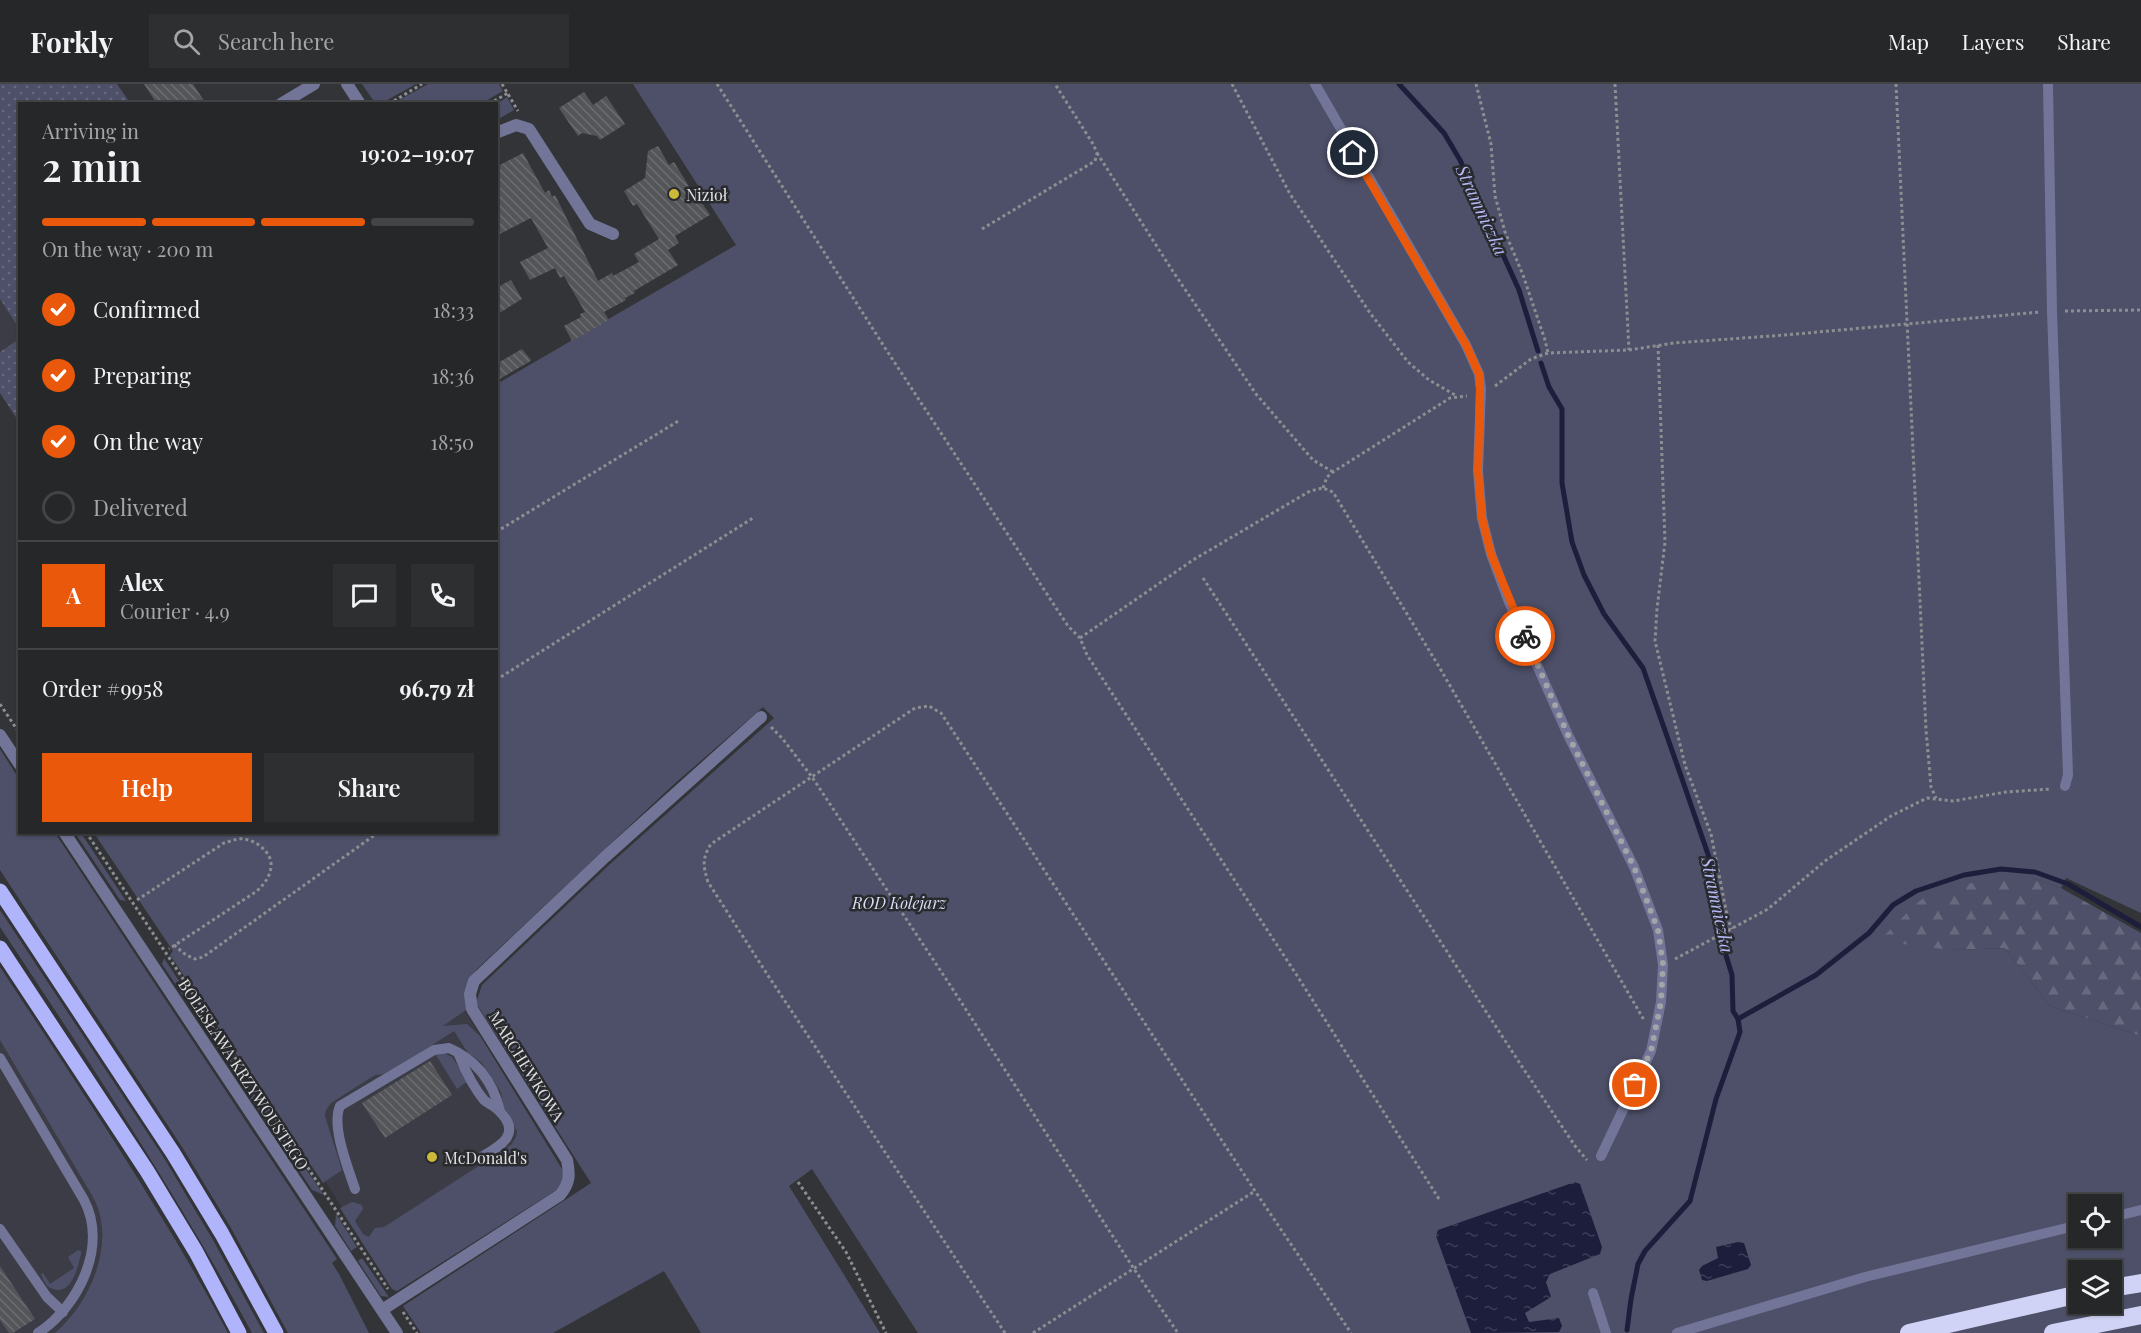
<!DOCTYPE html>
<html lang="en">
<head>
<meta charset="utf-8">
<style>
  :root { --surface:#262729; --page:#2e2f31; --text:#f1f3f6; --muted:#a4a5a8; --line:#424446; --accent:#ea580c }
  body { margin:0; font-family:"Playfair Display",serif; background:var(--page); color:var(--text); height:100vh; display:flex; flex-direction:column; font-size:22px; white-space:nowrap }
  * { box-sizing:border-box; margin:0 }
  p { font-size:20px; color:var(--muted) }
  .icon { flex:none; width:33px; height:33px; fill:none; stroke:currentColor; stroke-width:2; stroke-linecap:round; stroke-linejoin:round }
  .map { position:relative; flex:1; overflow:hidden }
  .drawer { position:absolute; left:18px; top:18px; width:480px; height:732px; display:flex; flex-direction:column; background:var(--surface); border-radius:0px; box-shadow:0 2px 4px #0004,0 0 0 2px var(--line) }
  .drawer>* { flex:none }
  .tools { position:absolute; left:2068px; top:1110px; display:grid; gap:12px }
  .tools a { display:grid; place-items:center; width:54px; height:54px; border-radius:0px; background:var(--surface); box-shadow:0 2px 4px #0004,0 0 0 2px var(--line); font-size:30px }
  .pin { position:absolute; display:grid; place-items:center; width:51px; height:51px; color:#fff; margin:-26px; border:3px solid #fff; border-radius:50%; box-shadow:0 2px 6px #0007 }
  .courier { position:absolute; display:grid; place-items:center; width:60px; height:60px; margin:-30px; border:4px solid #ea580c; border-radius:50%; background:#fff; color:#222; box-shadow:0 2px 8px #0007 }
  .overview em { font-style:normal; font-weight:600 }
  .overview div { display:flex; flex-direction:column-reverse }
  .overview { display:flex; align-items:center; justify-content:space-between; height:102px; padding:0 24px }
  h1 { font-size:39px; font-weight:600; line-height:45px }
  .bar { display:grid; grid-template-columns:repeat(4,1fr); gap:9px 6px; align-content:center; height:72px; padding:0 24px }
  .bar i { height:8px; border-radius:4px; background:var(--line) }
  .bar .current { background:var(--accent) }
  .bar p { grid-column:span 4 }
  .line { display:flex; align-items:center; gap:15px; padding:0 24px; border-top:2px solid var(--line) }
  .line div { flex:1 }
  .round { display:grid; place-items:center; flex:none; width:63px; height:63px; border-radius:0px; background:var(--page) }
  ol { padding:0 24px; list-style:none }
  li { display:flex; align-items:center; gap:18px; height:66px }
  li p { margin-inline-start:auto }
  li .icon { padding:6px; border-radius:50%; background:var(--accent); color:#fff; stroke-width:4 }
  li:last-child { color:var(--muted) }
  li i { width:33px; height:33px; border:3px solid var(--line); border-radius:50% }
  .button { display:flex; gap:12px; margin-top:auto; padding:12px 24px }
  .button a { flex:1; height:69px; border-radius:0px; background:var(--accent); color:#fff; font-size:24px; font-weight:600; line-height:69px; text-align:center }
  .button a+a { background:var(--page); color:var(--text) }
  header { display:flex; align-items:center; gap:36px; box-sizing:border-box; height:84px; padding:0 30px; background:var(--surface); border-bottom:2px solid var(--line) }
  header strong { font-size:28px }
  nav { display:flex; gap:33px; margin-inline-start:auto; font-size:21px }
  .search { width:420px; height:54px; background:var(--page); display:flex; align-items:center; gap:15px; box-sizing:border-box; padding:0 21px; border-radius:0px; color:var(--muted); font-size:22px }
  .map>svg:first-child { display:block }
  .built { fill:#3b3c45 }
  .green { fill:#4e5069; fill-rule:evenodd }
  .forest { fill:url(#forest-firs) }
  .park { fill:url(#park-dots) }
  .water { fill:url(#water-ripples) }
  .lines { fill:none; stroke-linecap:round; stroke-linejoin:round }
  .stream { stroke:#1d1d3c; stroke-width:5 }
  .building { fill:url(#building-back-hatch) }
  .path { stroke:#8d8e91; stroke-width:3; stroke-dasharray:3 3; stroke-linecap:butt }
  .lane { stroke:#727597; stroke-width:10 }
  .street { stroke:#727597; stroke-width:12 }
  .primary { stroke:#b0b4fb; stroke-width:15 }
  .highway { stroke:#d0d3f5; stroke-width:18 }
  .done { stroke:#a3a4a7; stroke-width:6; stroke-dasharray:0 10.8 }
  .route { stroke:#ea580c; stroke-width:8 }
  .poi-dot { fill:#cbba39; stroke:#292a2d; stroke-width:2 }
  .labels { text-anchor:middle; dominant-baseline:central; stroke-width:5; stroke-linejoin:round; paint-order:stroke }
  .poi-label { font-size:16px; fill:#e0e0e3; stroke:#292a2d; text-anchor:start }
  .park-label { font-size:16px; font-style:italic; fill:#d9dcf5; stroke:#292a2d }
  .street-label { font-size:16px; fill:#e0e0e3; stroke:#292a2d }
  .water-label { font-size:18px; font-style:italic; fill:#b4b8f6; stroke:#292a2d }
</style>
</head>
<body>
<header>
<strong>Forkly</strong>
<div class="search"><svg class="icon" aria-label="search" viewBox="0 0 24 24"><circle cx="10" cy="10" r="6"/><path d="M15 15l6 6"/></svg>Search here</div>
<nav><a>Map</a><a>Layers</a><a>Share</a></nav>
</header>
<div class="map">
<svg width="2141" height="1249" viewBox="0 0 2141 1249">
  <defs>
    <pattern id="forest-firs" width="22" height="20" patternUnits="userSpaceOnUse" patternTransform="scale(1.5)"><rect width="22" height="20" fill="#4e5069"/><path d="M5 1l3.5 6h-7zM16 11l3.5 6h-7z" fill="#67697e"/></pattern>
    <pattern id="park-dots" width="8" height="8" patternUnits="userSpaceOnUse" patternTransform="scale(1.5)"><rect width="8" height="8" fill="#4e5069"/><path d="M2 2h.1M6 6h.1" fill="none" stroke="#67697e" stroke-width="1.8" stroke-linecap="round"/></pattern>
    <pattern id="water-ripples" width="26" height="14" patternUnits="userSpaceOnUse" patternTransform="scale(1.5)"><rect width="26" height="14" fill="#1d1d3c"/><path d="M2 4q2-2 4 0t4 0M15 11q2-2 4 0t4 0" fill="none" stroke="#3e3e58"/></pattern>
    <pattern id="building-back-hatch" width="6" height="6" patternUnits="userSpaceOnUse" patternTransform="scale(1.5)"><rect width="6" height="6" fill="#545559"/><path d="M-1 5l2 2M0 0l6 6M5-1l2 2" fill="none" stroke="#6c6d71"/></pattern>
  </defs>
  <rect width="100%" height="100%" fill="#333437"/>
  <g class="built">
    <path d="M0,215L20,244L19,255L0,268Z"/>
    <path d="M0,926L173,1184L77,1249H0Z"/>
    <path d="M465,927L563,1086L388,1194L287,1039L388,977Z"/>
  </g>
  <g class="green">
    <path d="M362,0H416L382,19H375Z"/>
    <path d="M428,0H499L503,7L482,19H394Z"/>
    <path d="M633,0H2141V829L2066,794L2061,804L2032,794L1951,866L2005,864L2050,922L2141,952V1249H918L812,1085L789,1102L880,1249H701L664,1187L553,1249H421L403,1222L591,1099L476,919L482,901L609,781L774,634L763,623L673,701L476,886L468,900L469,924L443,942L467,940L480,952L565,1090L561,1103L397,1207L392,1205L340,1124L352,1118L362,1121L363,1125L355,1137L363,1150L369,1153L375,1144L384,1143L511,1061L516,1053L517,1047L503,1022L501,1008L481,978L468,969L454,947L401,981L384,990L375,991L331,1019L326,1026L325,1032L342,1086L323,1099L170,871L173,867L94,749L496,748L497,300L736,161ZM2079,1120H2112V1154H2079ZM2079,1186H2112V1220H2079Z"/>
    <path d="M507,13L514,26L497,36V20Z"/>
    <path d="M0,665L19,695L20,748L55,749L337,1175L332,1179L339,1190L369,1249H288L231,1144L182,1063L0,786Z"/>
    <path d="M75,749H81L126,817L120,816Z"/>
    <path d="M0,826L164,1074L213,1156L264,1249H252C176,1108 88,976 0,843Z"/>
    <path d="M164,874L212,948L215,950L216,954L247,1000L251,1003V1006L268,1028L269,1033L324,1111L312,1106L162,880Z"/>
    <path d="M0,883C79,1003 160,1122 228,1249H55C91,1218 117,1158 93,1113L0,956Z"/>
    <path d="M444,969L452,973L468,997L457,1005L436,971Z"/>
    <path d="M336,1130L357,1163L351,1167L335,1142Z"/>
    <path d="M78,1166L81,1167V1170C78,1182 72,1212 53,1205C46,1203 43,1196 41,1190L43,1189L50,1200L74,1184L68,1173Z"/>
    <path d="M362,1174L389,1213L381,1212L358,1177Z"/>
  </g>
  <path class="forest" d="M2000,793L2032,794L2061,804L2141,849V952L2050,922L2005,864L1951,866L1879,857L1918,818L1935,807Z"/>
  <g class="park">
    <path d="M0,0H117L130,19L20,20L19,244L0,215Z"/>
    <path d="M19,255V338L0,309V268Z"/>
  </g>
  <g class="water">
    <path d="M1575,1098L1580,1100L1602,1163L1600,1170L1550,1190L1546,1198L1551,1213L1525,1229L1529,1238L1559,1234L1562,1242L1559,1248L1471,1249L1436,1152L1438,1146Z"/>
    <path d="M1738,1158L1744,1159L1751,1181L1748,1185L1707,1197L1702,1196L1699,1186L1702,1182L1718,1174L1716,1163Z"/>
  </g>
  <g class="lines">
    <g class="stream">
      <path d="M1399,0L1444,49L1460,76L1519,206L1538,267"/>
      <path d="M1541,279L1549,303L1562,325V399L1572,458L1584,491L1604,530L1643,584L1681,692L1711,779L1713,812L1724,865L1732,891L1733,927L1738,935L1740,948L1716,1015L1690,1117L1645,1167L1638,1180L1631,1215L1627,1246"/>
      <path d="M1738,935L1816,891L1869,849L1893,821L1916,807L1964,791L2001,785L2035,788L2068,800L2141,843"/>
    </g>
  </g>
  <g class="building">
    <path d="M144,0H193L206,20H157Z"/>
    <path d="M584,8L593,21L606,12L625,40L600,56L597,52L582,49L578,52L559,24Z"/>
    <path d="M658,62L669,81L674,78L698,117L700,116L710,131L675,152L679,159L668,166L678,181L634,207L635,209L625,214L626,216L604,228L609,236L572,257L564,242L581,233L580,230L585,228L564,192L560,194L555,184L530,196L520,178L548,164L531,134L496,152V83L523,69L545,109L549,106L552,113L555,111L598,197L612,189L613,192L639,178L634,170L659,155L637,120L633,122L624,107L645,94L648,67Z"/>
    <path d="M511,196L522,215L496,231V204Z"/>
    <path d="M522,265L531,276L529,278L496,297V280Z"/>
    <path d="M430,977L452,1011L385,1054L362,1019Z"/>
    <path d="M0,1182L35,1235L13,1249H9L0,1236Z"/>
  </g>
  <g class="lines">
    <g class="path">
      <path d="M502,0L518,27"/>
      <path d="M717,0L887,267L1068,542L1080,554L1087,571L1296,890L1439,1115"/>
      <path d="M1232,0L1290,110L1370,229L1408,278L1429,296L1457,312"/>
      <path d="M1476,0L1491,60L1495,112L1505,148L1523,191L1545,256L1548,269"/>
      <path d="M1615,0L1629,266"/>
      <path d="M1896,0L1926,646L1931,703L1936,714"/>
      <path d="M389,20L422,0"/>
      <path d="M489,20L508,9"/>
      <path d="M1097,69L1172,186L1256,310L1313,376L1333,388"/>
      <path d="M982,145L1095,77L1097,69L1093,60L1055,0"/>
      <path d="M2065,227L2141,226"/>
      <path d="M1658,261L1665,458L1657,525L1655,557L1685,681L1711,750L1728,836L1732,845"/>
      <path d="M1495,302L1531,275L1548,269L1629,266L1674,259L1785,251L2040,228"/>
      <path d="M1323,404L1327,393L1333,388L1450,314L1467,312"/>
      <path d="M496,448L680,336"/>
      <path d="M1203,494L1519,978L1575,1062L1587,1076"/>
      <path d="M1080,554L1193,476L1310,407L1323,404L1333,408L1438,581L1644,936"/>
      <path d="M496,596L753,434"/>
      <path d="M0,620L20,650"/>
      <path d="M771,643L782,654L812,693L950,901L1134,1185L1178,1249"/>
      <path d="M86,748L388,1205"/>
      <path d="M137,816L224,759C228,758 233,756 238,755C252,753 273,767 271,783C270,793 264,800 257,807L169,865"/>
      <path d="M174,861L186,871L195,875L203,873L379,748"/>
      <path d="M1675,875L1768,825L1825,777L1891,732L1927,714L1953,717L2006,708L2051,705"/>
      <path d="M798,1098L846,1168L886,1249"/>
      <path d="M403,1228L417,1249"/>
      <path d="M1005,1249L767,890L708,798C703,782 702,774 711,760L915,624L929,622L941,629L1255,1107L1351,1249"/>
      <path d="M1033,1249L1255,1107"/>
    </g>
    <g class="lane">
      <path d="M1315,0L1466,261L1479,290L1481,305L1478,387L1482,434L1491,470L1509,518L1568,651L1634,783L1658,846L1663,881L1661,918L1651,967L1601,1072"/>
      <path d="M2048,0L2052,227L2068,691L2065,702"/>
      <path d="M459,971C465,986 473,1003 484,1016C488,1020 495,1022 499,1027C522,1049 502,1061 483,1072"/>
      <path d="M0,974L84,1116C108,1162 79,1222 38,1249"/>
      <path d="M355,1105C348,1084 331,1042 340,1022L434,966L449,964C477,976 493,998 500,1027"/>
      <path d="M2112,1133L2141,1126"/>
      <path d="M0,1145L47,1213L63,1228"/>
      <path d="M1593,1209L1606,1249"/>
      <path d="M1677,1249L1865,1193L2079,1141"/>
    </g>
    <g class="street">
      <path d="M347,0L360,20"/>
      <path d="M281,20L314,0"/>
      <path d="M496,49L516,41L529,45L590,140L613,150"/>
      <path d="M0,651L20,681"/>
      <path d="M64,748L397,1249"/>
      <path d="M382,1226L560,1111C570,1099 570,1091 567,1076L472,925L470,910L474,897L605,773L761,633"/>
    </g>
    <g class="primary">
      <path d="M0,807L173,1069L222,1150L276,1249"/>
      <path d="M0,864L147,1087L196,1168L239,1249"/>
    </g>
    <g class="highway">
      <path d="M2112,1204L2141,1199"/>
      <path d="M1909,1249L2079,1210"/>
      <path d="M2053,1249L2141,1231"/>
    </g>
  </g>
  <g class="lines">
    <path class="done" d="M1525,552L1568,651L1634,783L1658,846L1663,880L1661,918L1651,967L1635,1001"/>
    <path class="route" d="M1353,69L1466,261L1479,290L1480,305L1478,387L1482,434L1491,470L1525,552"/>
  </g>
  <g class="poi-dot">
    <circle cx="674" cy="110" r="6"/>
    <circle cx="432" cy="1073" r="6"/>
  </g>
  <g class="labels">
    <g class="poi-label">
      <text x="686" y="110">Nizioł</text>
      <text x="444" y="1073">McDonald's</text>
    </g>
    <g class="park-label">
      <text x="899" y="818">ROD Kolejarz</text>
    </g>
    <g class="street-label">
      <text transform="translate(527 982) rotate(58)">MARCHEWKOWA</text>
      <text transform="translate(244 990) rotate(57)">BOLESŁAWA KRZYWOUSTEGO</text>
    </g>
    <g class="water-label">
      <text transform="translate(1482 126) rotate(65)">Stramniczka</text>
      <text transform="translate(1718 821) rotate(78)">Stramniczka</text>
    </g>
  </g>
</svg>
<div class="tools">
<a><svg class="icon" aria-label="locate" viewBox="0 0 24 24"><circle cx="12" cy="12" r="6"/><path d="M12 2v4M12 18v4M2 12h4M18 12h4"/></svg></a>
<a><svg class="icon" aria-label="layers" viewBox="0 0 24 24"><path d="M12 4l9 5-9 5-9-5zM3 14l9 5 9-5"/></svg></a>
</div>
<div class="pin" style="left:1635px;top:1001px;background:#ea580c"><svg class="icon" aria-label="bag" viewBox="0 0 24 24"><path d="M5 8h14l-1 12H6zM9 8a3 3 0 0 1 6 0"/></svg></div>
<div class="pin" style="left:1353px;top:69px;background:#1f2937"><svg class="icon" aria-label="home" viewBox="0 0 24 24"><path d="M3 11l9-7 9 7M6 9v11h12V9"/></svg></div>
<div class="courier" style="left:1525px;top:552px"><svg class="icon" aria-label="bike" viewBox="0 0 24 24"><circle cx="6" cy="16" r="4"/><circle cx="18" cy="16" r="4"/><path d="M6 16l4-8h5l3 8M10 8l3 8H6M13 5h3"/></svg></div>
<section class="drawer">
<div class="overview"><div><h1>2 min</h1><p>Arriving in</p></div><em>19:02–19:07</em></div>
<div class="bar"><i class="current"></i><i class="current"></i><i class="current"></i><i></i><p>On the way · 200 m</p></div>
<ol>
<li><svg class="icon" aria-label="check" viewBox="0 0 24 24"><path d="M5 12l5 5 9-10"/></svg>Confirmed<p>18:33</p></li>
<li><svg class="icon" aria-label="check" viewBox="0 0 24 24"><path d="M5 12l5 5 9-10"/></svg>Preparing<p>18:36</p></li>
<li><svg class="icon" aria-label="check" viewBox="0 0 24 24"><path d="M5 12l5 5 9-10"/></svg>On the way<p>18:50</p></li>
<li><i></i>Delivered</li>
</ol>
<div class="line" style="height:108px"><b class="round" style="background:var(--accent);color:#fff">A</b><div><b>Alex</b><p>Courier · 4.9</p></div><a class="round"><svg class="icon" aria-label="chat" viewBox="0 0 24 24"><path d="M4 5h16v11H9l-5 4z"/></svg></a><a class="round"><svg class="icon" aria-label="phone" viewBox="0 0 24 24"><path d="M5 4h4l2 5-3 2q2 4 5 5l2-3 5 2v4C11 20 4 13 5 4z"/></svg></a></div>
<div class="line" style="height:78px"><div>Order #9958</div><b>96.79 zł</b></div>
<div class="button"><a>Help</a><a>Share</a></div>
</section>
</div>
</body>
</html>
